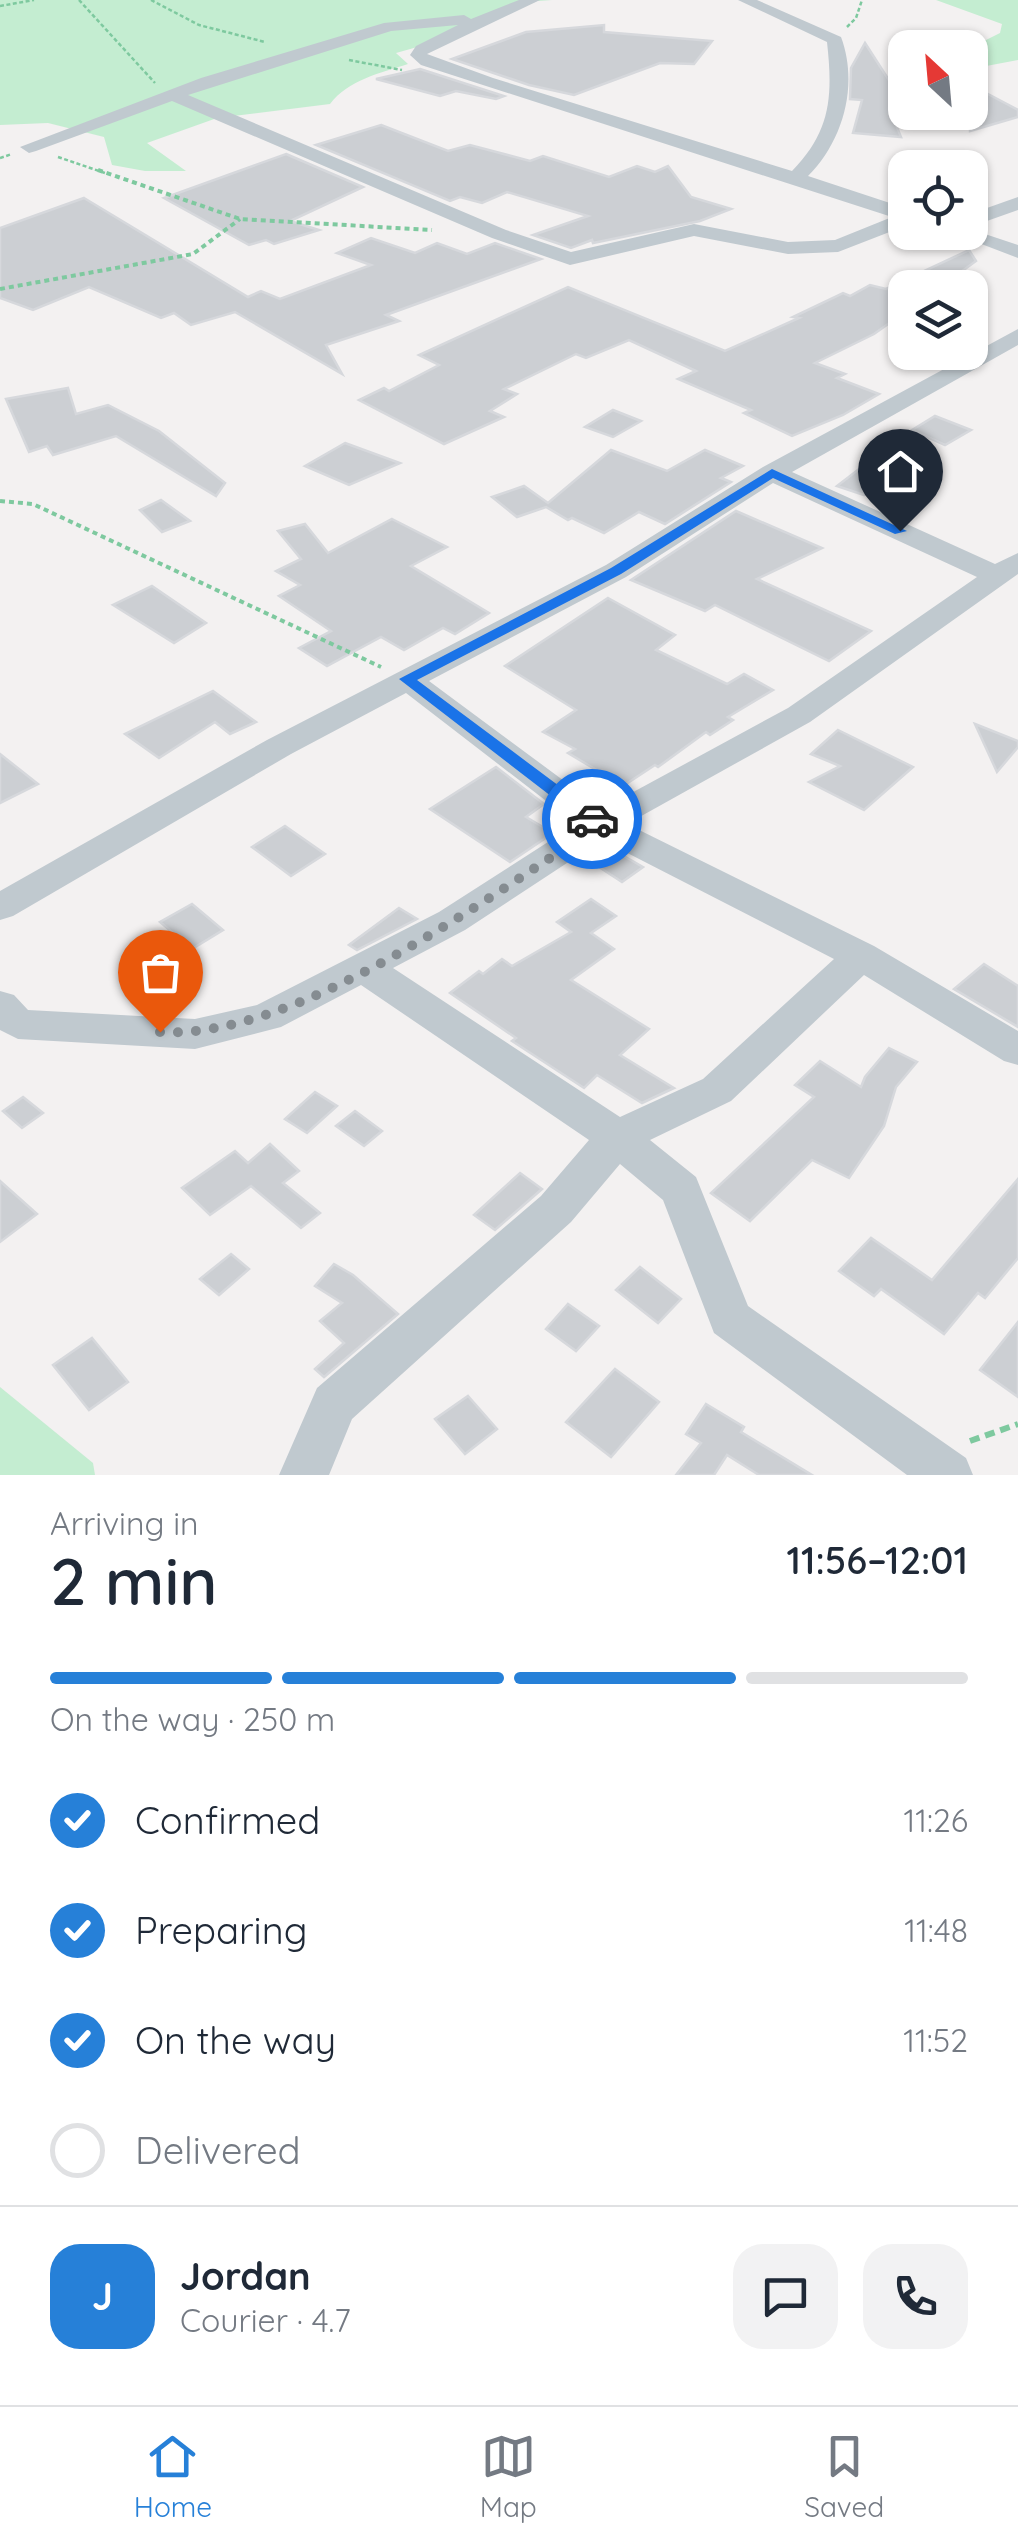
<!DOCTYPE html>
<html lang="en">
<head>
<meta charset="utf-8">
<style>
  :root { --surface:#fff; --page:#f2f2f3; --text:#1f2937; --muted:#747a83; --line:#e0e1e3; --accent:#2680d8 }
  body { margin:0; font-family:Quicksand,sans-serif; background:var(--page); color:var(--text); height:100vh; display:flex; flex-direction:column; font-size:38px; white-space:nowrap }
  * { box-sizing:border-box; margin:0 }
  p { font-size:32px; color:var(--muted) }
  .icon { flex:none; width:55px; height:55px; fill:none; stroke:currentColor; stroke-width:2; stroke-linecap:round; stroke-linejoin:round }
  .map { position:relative; height:1475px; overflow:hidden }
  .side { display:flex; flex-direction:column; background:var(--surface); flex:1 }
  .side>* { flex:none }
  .needle { width:65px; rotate:334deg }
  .tools { position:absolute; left:888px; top:30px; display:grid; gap:20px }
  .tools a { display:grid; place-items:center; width:100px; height:100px; border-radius:20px; background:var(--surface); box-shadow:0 2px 8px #0004; font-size:50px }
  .pin { position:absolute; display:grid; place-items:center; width:85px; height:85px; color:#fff; margin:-102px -42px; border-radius:50% 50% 50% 0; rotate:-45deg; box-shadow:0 0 10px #0007 }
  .pin .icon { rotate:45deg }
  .courier { position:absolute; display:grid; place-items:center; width:100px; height:100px; margin:-50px; border:8px solid #1a73e8; border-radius:50%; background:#fff; color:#222; box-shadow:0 2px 12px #0007 }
  .summary em { font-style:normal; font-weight:600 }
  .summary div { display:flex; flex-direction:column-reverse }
  .summary { display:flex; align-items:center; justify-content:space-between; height:170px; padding:0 50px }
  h1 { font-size:65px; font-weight:600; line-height:75px }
  .bar { display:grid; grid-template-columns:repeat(4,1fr); gap:15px 10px; align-content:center; height:120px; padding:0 50px }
  .bar i { height:12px; border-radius:8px; background:var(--line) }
  .bar .active { background:var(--accent) }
  .bar p { grid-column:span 4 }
  .line { display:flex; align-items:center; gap:25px; padding:0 50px; border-top:2px solid var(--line) }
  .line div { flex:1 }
  .round { display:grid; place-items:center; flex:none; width:105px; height:105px; border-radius:30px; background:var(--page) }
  ol { padding:0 50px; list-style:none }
  li { display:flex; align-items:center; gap:30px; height:110px }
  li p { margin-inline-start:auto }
  li .icon { padding:10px; border-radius:50%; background:var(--accent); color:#fff; stroke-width:4 }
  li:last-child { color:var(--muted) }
  li i { width:55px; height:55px; border:5px solid var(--line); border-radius:50% }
  .menu { display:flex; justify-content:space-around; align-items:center; height:140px; border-top:2px solid var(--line); background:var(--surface); font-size:28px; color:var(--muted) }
  .menu a { display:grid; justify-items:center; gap:5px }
  .menu .active { color:var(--accent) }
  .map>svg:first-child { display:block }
  .green { fill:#c4edd1 }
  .building { fill:#cccfd3; stroke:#d6d8dc; stroke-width:2.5 }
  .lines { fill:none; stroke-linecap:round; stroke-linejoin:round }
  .path-far2 { stroke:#7ec99f; stroke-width:2.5; stroke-dasharray:4 2.5; stroke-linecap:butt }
  .path-far1 { stroke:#7ec99f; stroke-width:4; stroke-dasharray:5 4; stroke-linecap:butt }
  .path { stroke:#7ec99f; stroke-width:6; stroke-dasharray:10 6; stroke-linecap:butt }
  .minor { fill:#c0c9cf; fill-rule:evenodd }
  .route { fill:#1a73e8 }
  .done { stroke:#858c91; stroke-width:10; stroke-dasharray:0 18 }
</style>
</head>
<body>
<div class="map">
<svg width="1018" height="1475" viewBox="0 0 1018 1475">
  <rect width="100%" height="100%" fill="#f3f1f1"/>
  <g class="green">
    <path d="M0,0H552L537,1L460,35L396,53L408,64C380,73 348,80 330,104L217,118L147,143L186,171H145L112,165L104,137L48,123L0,125Z"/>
    <path d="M936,0H1018V60L981,67L970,57V48L1000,33L1002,24Z"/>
    <path d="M0,1387L93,1463L95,1475H0Z"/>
  </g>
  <g class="building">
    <path d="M604,25V32L712,41L694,64L660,63L574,95L529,85L452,59L526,32Z"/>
    <path d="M865,43L905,105V112H910L919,127L894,120L901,137L853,133L862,100L850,99L851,68Z"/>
    <path d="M420,69L504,96L496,99L456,91L440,96L376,79Z"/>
    <path d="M988,94L1018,110V117L970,131V97Z"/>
    <path d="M381,125L448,151L470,145L530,161L543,156L609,177L637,166L655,172L668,166L691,197L731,209L700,221L593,243L592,240L571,248L533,235L588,216L507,192L482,203L460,197L450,201L316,145Z"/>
    <path d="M286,154L363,187L290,221L319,230L274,244L266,240L249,245L164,198Z"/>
    <path d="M84,198L248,297L261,291L280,299L371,265L337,253L371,238L415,253L437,243L467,254L495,243L541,259L386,315L399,321L326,345L342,374L235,312L191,325L174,313L161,318L89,287L33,310L0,298V228Z"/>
    <path d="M969,250L976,261L939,288H905V312L874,334L815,363L845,374L837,378L879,394L843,415L792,436L744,413L751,410L678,379L696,371L629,340L586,358L576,354L504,389L517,394L490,411L504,417L444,444L359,400L384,388L389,391L439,365L419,355L568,287L725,351L799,318L793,317L843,293L850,296L870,285L886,289Z"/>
    <path d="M68,388L76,414L108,405L159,431L225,483L216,496L116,436L53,455L47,446L29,452L6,399Z"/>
    <path d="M613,410L641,421L613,437L585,427Z"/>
    <path d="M935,416L971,430L945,445L912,430Z"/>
    <path d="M906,433L916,445L864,495L837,486Z"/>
    <path d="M345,443L400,463L349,485L305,466Z"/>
    <path d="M611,450L667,471L705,450L743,466L721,478L731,482L665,524L639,512L604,533L572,518L568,520L546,507L517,517L492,497L524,486L548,503Z"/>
    <path d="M161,500L190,521L162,532L140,510Z"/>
    <path d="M736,511L822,548L757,579L871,631L829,661L715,605L705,611L631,580Z"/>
    <path d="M392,519L447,547L411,566L489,613L455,634L443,628L404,650L381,637L327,666L299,648L331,631L279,596L300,585L276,571L301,559L278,531L305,524L328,553Z"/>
    <path d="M152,586L206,623L174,643L113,605Z"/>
    <path d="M608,598L675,635L656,650L727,684L744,674L773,690L728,717L733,720L710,735L706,732L658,767L655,765L623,786L568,753L575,749L543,732L576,710L505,666Z"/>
    <path d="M213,691L256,722L230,734L215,722L159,758L125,734Z"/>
    <path d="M975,724L1018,741V747L997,772Z"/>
    <path d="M838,730L913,767L864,810L809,782L840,766L811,754Z"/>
    <path d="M0,754L38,784L0,803Z"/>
    <path d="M496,767L544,804L526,817L553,833L510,862L430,809Z"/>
    <path d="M285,826L325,854L291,876L252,847Z"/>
    <path d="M617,852L643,867L622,882L596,865Z"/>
    <path d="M591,899L616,916L591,933L614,949L571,980L649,1029L620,1055L674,1088L642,1103L597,1075L584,1088L512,1041L516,1038L450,993L479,971L483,974L502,959L512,966L571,932L557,922Z"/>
    <path d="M192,904L223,930L192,949L160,922Z"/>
    <path d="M399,908L417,919L357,950L349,945Z"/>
    <path d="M984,964L1018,986V1027L954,989Z"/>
    <path d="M889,1048L917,1062L896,1087L884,1126L849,1178L812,1160L750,1221L711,1193L814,1097L795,1085L820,1061L861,1087L865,1077Z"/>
    <path d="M315,1092L337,1106L307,1133L285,1119Z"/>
    <path d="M23,1097L43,1113L22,1128L3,1111Z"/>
    <path d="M355,1111L382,1131L364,1146L336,1126Z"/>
    <path d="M270,1144L299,1171L283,1183L320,1213L301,1228L251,1186L210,1215L182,1188L235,1151L248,1163Z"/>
    <path d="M520,1173L542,1189L495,1230L474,1215Z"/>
    <path d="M1018,1179V1258L985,1298L978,1293L944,1334L881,1289L874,1296L839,1271L871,1238L932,1280Z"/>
    <path d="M0,1181L37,1214L0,1242Z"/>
    <path d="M231,1254L249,1269L219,1295L200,1279Z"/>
    <path d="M334,1264L353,1275L398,1314L324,1377L315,1369L344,1343L320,1321L342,1303L315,1286Z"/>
    <path d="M640,1267L681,1299L658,1323L616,1290Z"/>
    <path d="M568,1304L599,1326L576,1351L546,1329Z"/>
    <path d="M1018,1322V1397L980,1370Z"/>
    <path d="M92,1338L128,1382L89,1410L53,1365Z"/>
    <path d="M615,1369L659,1402L611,1457L566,1422Z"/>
    <path d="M468,1396L497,1429L465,1454L435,1419Z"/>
    <path d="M706,1404L744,1427L741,1432L812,1475H759L727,1455L714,1475H676L701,1443L686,1434Z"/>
  </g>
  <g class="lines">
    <g class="path-far2">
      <path d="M79,0L155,83"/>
      <path d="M151,0L199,25L265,42"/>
      <path d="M0,6L34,0"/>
      <path d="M847,27L856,18L862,0"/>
      <path d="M349,60L402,70"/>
      <path d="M58,157L105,173"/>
      <path d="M0,158L12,154"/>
    </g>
    <g class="path-far1">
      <path d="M98,170L240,219L432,230"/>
      <path d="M0,289L193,254L240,219"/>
      <path d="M0,501L33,504L381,667"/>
    </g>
    <path class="path" d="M970,1441L1018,1424"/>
    <g class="minor">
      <path d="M519,0H540L427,54L493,78L792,171C831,131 833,96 827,42L738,0H757L841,37C859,85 843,141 808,176L905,208V226L838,252L788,254L694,236L570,265L492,238L172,101L36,151L29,153L20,147L201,78L384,23L464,15L471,19ZM458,25L416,46L410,55L421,65L892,217L835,240L788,242L694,224L571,252L506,230L188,95L391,31Z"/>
      <path d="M1018,197V210L970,227V214Z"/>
      <path d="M970,229L1018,245V258L950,232H970Z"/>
      <path d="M1018,329V345L792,472L995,564L1018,553V574L810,722L627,824L874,946L1018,1031V1065L1004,1061L864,975L731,1101L650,1140L696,1177L748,1306L966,1458L973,1475H907L714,1333L663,1200L620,1164L571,1222L352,1419L329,1475H279L317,1388L541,1196L589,1140L361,985L281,1027L195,1049L18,1039L0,1030V991L14,995L28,1010L195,1019L257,1005L439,912L576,824L406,693L291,754L13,916L0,920V891L267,740L606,565L763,467ZM773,483L977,577L788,708L602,809L429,681L626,577ZM602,840L834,959L703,1079L620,1117L393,968L465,930Z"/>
    </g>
  </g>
  <path class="route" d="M772,469L907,531L895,534L773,478L621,574L417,680L598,815V823H586L399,679L611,568Z"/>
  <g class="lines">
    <path class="done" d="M160,1032C296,1040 487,898 600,825L592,819"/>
  </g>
</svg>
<div class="tools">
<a><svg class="needle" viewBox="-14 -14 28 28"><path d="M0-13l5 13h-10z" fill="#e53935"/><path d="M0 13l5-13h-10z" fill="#747a83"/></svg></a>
<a><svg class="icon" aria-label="locate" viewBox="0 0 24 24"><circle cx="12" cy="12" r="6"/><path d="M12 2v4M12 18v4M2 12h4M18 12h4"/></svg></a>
<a><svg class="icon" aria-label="layers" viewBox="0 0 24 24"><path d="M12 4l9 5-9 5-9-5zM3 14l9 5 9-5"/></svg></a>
</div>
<div class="pin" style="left:160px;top:1032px;background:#ea580c"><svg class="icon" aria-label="bag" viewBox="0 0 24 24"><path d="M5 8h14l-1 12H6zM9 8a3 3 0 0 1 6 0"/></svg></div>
<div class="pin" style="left:900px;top:531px;background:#1f2937"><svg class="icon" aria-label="home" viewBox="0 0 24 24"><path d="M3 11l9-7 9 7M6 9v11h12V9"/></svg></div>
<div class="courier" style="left:592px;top:819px"><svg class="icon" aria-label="car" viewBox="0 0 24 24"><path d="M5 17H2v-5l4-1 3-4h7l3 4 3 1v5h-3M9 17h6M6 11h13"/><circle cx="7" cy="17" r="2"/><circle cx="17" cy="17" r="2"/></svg></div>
</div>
<section class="side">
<div class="summary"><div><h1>2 min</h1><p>Arriving in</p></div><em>11:56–12:01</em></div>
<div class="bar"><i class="active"></i><i class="active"></i><i class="active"></i><i></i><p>On the way · 250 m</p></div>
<ol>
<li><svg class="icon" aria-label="check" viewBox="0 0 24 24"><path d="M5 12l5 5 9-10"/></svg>Confirmed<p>11:26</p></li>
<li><svg class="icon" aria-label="check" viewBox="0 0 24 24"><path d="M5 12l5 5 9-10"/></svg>Preparing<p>11:48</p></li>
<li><svg class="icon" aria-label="check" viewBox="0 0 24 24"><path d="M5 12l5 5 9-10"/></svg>On the way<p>11:52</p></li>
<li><i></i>Delivered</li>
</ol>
<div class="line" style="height:180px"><b class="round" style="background:var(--accent);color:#fff">J</b><div><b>Jordan</b><p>Courier · 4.7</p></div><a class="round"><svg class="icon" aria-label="chat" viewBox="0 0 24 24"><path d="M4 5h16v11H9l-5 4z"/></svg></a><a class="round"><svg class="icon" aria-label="phone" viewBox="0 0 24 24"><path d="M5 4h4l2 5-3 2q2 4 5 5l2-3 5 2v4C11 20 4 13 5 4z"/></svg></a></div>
</section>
<nav class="menu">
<a class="active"><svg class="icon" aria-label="home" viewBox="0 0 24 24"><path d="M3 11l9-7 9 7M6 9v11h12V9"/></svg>Home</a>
<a><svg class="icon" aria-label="map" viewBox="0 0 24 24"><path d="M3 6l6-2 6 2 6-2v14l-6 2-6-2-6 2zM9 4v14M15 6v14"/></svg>Map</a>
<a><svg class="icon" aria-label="saved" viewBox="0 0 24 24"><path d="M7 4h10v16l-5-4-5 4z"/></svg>Saved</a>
</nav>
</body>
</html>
